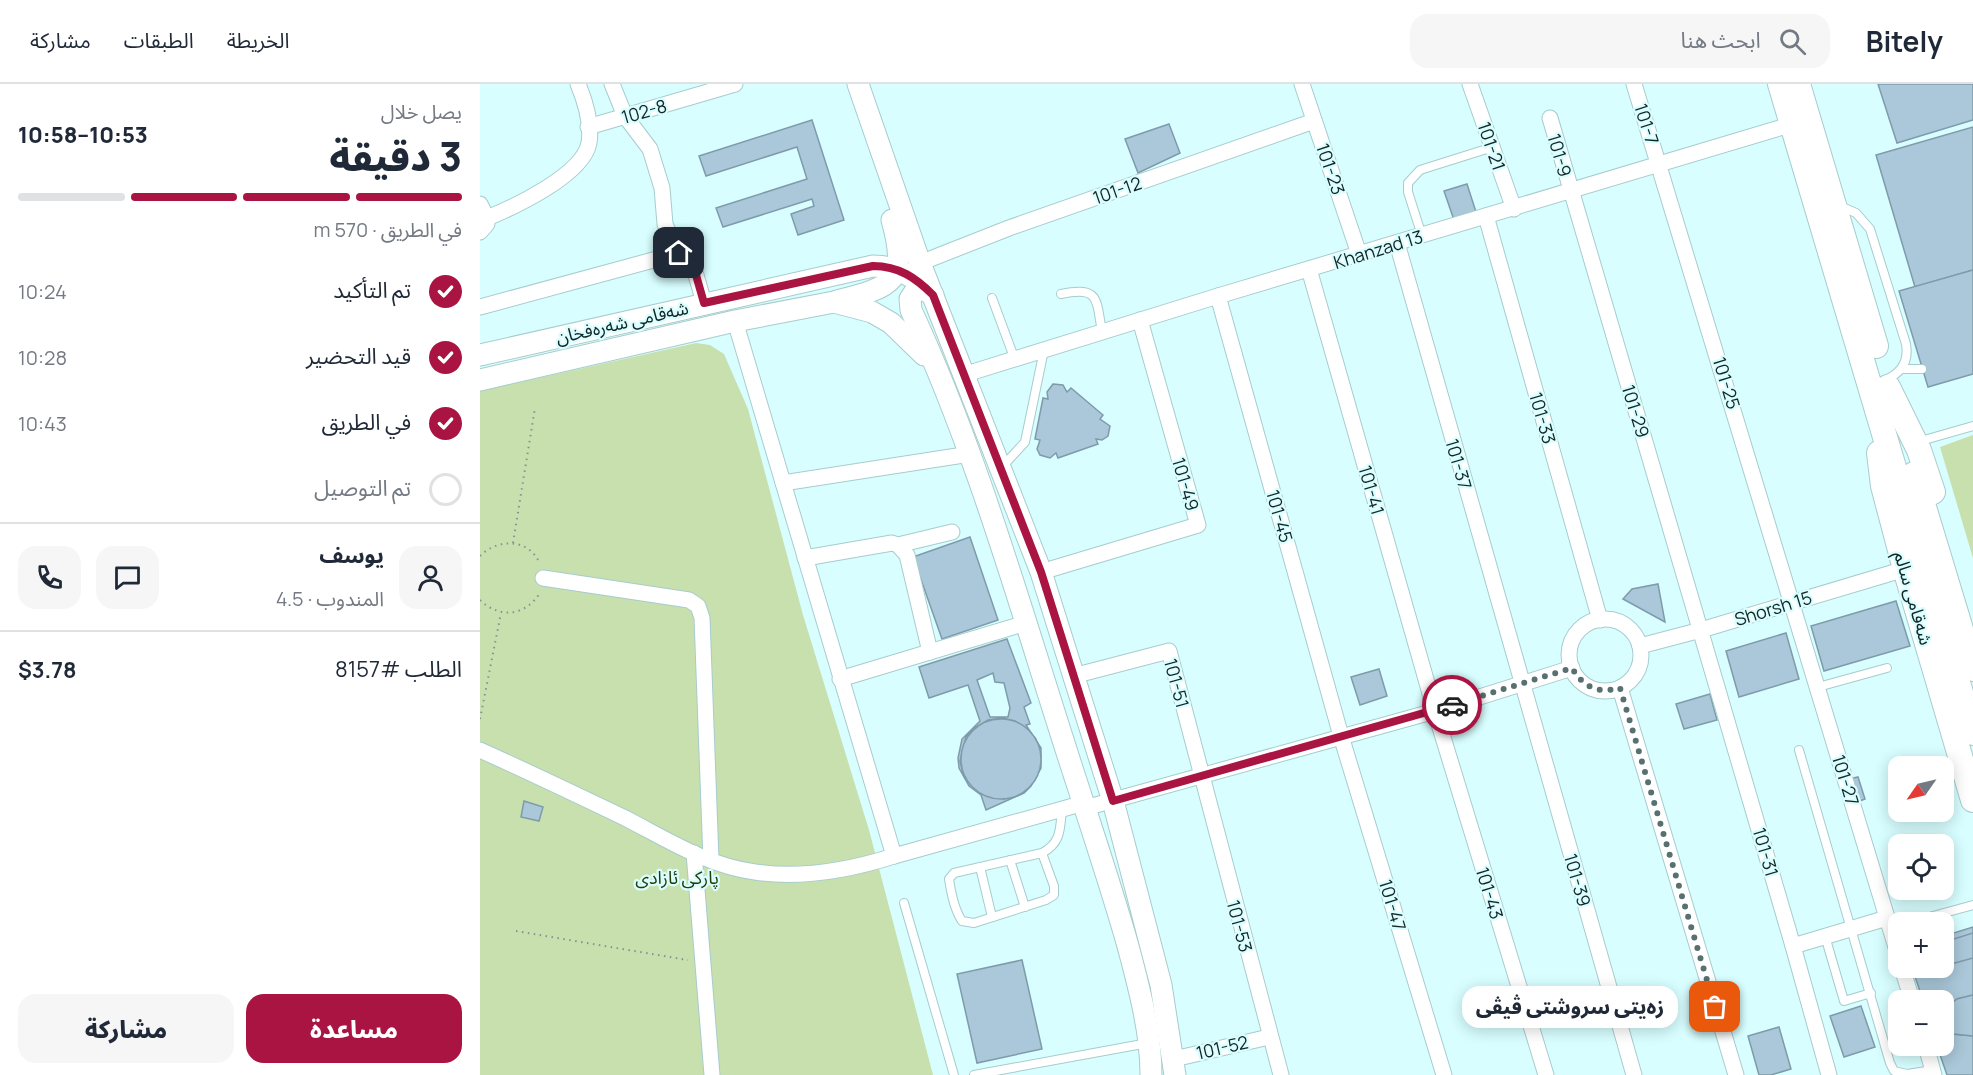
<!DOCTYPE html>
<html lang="ar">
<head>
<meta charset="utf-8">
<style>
  :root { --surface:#fff; --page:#f6f6f7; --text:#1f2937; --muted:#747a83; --line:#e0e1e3; --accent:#aa1443 }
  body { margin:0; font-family:Manrope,"Noto Sans Arabic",sans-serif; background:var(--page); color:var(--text); direction:rtl; height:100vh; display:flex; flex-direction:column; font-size:22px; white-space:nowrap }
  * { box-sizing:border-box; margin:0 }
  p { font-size:20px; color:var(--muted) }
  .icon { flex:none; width:33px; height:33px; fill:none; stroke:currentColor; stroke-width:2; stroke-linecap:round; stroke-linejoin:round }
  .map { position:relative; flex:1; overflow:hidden; direction:ltr }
  .panel { display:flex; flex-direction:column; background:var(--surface); width:480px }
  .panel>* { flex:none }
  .needle { width:39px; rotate:236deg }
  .fabs { position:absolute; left:1408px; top:672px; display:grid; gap:12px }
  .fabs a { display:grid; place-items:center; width:66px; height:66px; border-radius:12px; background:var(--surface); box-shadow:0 3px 15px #0003; font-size:30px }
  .pin { position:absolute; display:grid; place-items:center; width:51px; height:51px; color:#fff; margin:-26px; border-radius:12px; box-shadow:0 3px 9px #0006 }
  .courier { position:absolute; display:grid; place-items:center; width:60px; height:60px; margin:-30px; border:4px solid #aa1443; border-radius:50%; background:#fff; color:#222; box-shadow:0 2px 8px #0007 }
  .bubble { position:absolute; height:42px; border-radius:18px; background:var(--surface); box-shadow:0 3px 15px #0003; font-size:20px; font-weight:800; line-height:42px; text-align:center; direction:rtl }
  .summary em { font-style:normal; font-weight:800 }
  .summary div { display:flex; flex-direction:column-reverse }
  .summary { display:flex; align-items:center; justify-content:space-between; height:102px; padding:0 18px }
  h1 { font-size:39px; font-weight:800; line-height:45px }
  .bar { display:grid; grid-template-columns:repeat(4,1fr); gap:9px 6px; align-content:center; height:72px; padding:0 18px }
  .bar i { height:8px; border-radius:4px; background:var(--line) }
  .bar .selected { background:var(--accent) }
  .bar p { grid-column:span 4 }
  .line { display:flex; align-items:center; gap:15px; padding:0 18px; border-top:2px solid var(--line) }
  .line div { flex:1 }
  .round { display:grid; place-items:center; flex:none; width:63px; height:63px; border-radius:18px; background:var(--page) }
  ol { padding:0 18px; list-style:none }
  li { display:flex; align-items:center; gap:18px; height:66px }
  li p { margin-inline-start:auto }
  li .icon { padding:6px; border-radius:50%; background:var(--accent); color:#fff; stroke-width:4 }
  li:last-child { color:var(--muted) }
  li i { width:33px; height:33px; border:3px solid var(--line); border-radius:50% }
  .action { display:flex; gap:12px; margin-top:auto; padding:12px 18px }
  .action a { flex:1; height:69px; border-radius:18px; background:var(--accent); color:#fff; font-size:24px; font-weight:800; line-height:69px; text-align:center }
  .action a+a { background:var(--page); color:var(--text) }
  header { display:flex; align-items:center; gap:36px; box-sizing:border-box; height:84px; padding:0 30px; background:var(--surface); border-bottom:2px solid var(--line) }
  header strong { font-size:28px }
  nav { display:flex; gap:33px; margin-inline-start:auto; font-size:21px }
  .search { width:420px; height:54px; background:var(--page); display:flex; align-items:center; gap:15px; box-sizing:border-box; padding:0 21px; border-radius:18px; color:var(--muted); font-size:22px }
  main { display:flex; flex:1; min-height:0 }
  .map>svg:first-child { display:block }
  .green { fill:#c8e0ae }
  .building { fill:#aac8d9; stroke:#7f9bab; stroke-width:1.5; fill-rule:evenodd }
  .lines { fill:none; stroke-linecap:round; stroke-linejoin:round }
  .lane-casing { stroke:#a7cccd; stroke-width:10 }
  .street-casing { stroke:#a7cccd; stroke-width:17 }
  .secondary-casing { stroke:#a7cccd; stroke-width:23 }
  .primary-casing { stroke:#a7cccd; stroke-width:26 }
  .path { stroke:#7c9797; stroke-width:2; stroke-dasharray:1.5 4.5; stroke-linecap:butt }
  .lane { stroke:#fff; stroke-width:8 }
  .street { stroke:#fff; stroke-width:15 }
  .secondary { stroke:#fff; stroke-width:21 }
  .primary { stroke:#fff; stroke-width:24 }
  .done { stroke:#597071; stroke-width:6; stroke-dasharray:0 10.8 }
  .route { stroke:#aa1443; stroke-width:8 }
  .labels { text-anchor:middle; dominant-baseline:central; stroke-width:4.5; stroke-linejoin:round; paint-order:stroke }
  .street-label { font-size:18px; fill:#152424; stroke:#d8feff }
  .park-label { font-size:18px; fill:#273b04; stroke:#d8feff }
</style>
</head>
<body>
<header>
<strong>Bitely</strong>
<div class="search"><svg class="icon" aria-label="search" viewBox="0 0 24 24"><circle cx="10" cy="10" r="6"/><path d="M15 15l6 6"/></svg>ابحث هنا</div>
<nav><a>الخريطة</a><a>الطبقات</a><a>مشاركة</a></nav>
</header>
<main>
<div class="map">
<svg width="1493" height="991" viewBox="0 0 1493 991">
  <rect width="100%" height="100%" fill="#d8feff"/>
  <g class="green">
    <path d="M216,259L230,261L244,270L268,325L323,531L389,746L453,991H0V307Z"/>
    <path d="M1493,351V474L1460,363Z"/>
  </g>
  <g class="building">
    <path d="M1398,0H1493V36L1417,59Z"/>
    <path d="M332,36L364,136L318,151L311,130L334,122L332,115L243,143L236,124L327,95L317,63L226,92L219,72Z"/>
    <path d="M689,40L700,69L658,89L645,55Z"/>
    <path d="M1493,43V186L1435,203L1396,71Z"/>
    <path d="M987,100L996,128L974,136L964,107Z"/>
    <path d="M1493,186V290L1448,303L1419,207Z"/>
    <path d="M573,300L583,301L587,308L591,304L623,331L620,335L630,342L628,352L622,356L616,355L618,360L578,374L576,369L570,374L560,371L557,365L560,356L555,355L563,314L568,315L567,308Z"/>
    <path d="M490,453L518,536L462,555L433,473Z"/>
    <path d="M1178,500L1185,538L1143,515L1152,505Z"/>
    <path d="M1416,517L1430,562L1344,587L1331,542Z"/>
    <path d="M1306,549L1319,595L1259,613L1246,567Z"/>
    <path d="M527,555L551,619L544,623L550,640L546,641L561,664V684L551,702L544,709L506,726L501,711L489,702L479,684L478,674L482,655L500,637L488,601L449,614L439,583ZM513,589L515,598L524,599L530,624L528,633H510L497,596ZM522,634L535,637L547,645L556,655L560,669V683L555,696L547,705L524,715L500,709L483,690L480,677L486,653L496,643L508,636Z"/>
    <path d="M899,585L907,612L880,621L871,593Z"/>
    <path d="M1230,610L1237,636L1204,645L1196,620Z"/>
    <circle cx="521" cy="675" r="40"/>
    <path d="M1378,693L1385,715L1377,718L1369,695Z"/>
    <path d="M44,717L63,723L59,737L41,733Z"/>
    <path d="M1493,843V911L1477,915L1465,925L1473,950L1493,952V991H1467L1457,962H1464V916H1443L1432,884H1464V852Z"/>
    <path d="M1493,849V874L1464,882V858Z"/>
    <path d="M542,876L562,965L497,979L477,890Z"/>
    <path d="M1493,911V952L1473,950L1465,925L1477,915Z"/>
    <path d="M1381,922L1395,963L1364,973L1350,932Z"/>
    <path d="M1299,943L1311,985L1291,991H1279L1268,952Z"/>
  </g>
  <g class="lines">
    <defs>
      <g id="lane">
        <path d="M1360,122L1376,129L1390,145L1426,260C1429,277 1422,289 1405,296"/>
        <path d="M942,152L928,108V99L940,86L1013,63"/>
        <path d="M581,210C620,202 616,215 622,248"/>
        <path d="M512,214L535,276"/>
        <path d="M1422,285H1442"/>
        <path d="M1437,358L1493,342"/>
        <path d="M522,383L545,358L564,266"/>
        <path d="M1338,603L1407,584"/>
        <path d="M1319,666L1410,979L1414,987L1427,990L1453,986"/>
        <path d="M562,769L574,802V811L566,816L494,839L482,837C474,825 471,809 469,795L474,789L562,769C581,759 580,746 582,725"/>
        <path d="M530,776L545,823"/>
        <path d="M500,783L512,833"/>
        <path d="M424,819L474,991"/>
        <path d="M1431,838L1493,821"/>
        <path d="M1345,852L1364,917L1391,909"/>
        <path d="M494,991L668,959"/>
      </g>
      <g id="street">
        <path d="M132,0L145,32L170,65L182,104L185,140L191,155L216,191L224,219"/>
        <path d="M822,0L879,170"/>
        <path d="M990,0L1034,125"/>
        <path d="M1154,0L1419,873"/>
        <path d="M1070,34L1313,862L1349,991"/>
        <path d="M108,43L255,0"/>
        <path d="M0,120L7,134"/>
        <path d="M1006,132L1120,536"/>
        <path d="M7,134C34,123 103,91 109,59C112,40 105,17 98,0"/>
        <path d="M0,148L7,140V134"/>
        <path d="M917,159L1154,991"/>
        <path d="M440,179L529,144L834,37"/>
        <path d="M829,185L955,627L1066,991"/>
        <path d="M738,212L861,652L964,991"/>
        <path d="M0,223L199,169"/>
        <path d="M255,237L414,772L604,719"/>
        <path d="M483,291L738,212L1313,40"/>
        <path d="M303,399L490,370"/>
        <path d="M418,461L472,448"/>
        <path d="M325,474L412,459L418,461L427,471L450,568"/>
        <path d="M561,488L718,441L660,236"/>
        <path d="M63,494L209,516L218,522L222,534L231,776"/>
        <circle cx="1125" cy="571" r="36"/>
        <path d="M1160,562L1221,546L1425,485"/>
        <path d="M593,592L689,567L801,991"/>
        <path d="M360,595L546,539"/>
        <path d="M1140,604L1256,991"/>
        <path d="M0,666C49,688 97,711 145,734C186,755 228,782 275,788C322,795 370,786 414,772"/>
        <path d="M605,724L955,627L1092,584"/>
        <path d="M214,769L232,991"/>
        <path d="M1313,862L1407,834"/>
        <path d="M1422,884L1432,916"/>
        <path d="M1446,962L1454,991"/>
        <path d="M694,975L789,953"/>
      </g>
      <g id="secondary">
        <path d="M378,0L440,179L561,488L633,717L681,901L695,991"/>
        <path d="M453,211L443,205L436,206L430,215L431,226C499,373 542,530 592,684C611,743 631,802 648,862C659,904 671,947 671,991"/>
        <path d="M357,217C413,203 429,197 412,136"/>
        <path d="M0,271L393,182C417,182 434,192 450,209"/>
        <path d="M0,296L255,237L354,218L392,228L411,239L444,271"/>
      </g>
      <g id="primary">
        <path d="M1300,0L1493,649"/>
        <path d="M1318,0L1396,262"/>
        <path d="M1408,303L1439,366L1453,408"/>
        <path d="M1399,369L1403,402L1425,485L1493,716"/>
        <path d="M1434,390L1493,585"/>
      </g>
    </defs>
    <use href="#lane" class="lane-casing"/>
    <use href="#street" class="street-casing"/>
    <use href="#secondary" class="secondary-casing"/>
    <use href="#primary" class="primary-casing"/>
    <g class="path">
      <path d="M33,459L55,324"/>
      <path d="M0,472C18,454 49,454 60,480"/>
      <path d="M0,516C20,535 45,532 60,509"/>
      <path d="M0,635L21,529"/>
      <path d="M36,847L208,876"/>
    </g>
    <use href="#lane" class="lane"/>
    <use href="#street" class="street"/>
    <use href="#secondary" class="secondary"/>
    <use href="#primary" class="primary"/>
  </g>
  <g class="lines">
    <path class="done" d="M972,621L1092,584C1103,603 1118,610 1140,604L1235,923"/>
    <path class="route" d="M199,169L216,191L224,219L393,182C419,182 436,194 453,211L561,488L633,717L972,621"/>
  </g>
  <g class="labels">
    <g class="street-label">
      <text transform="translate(164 27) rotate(-16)">102-8</text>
      <text transform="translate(1167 40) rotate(72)">101-7</text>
      <text transform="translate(1012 62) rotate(71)">101-21</text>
      <text transform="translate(1080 71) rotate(74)">101-9</text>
      <text transform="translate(851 85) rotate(71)">101-23</text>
      <text transform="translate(637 106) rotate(-19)">101-12</text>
      <text transform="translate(898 165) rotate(-17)">Khanzad 13</text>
      <text transform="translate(142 238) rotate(-13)">شەقامی شەرەفخان</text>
      <text transform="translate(1247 299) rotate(73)">101-25</text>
      <text transform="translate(1156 327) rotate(73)">101-29</text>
      <text transform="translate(1063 334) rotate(74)">101-33</text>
      <text transform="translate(979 380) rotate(74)">101-37</text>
      <text transform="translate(706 400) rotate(74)">101-49</text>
      <text transform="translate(892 406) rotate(74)">101-41</text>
      <text transform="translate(800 432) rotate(74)">101-45</text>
      <text transform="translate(1434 514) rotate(74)">شەقامی سالم</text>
      <text transform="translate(1293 524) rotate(-17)">Shorsh 15</text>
      <text transform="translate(697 599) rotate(75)">101-51</text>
      <text transform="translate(1366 696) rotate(73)">101-27</text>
      <text transform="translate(1286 768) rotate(74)">101-31</text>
      <text transform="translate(1098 796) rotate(74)">101-39</text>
      <text transform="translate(1010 809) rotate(73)">101-43</text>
      <text transform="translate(913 821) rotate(73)">101-47</text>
      <text transform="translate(760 842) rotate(75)">101-53</text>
      <text transform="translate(742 963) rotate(-13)">101-52</text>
    </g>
    <g class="park-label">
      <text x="197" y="793">پارکی ئازادی</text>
    </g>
  </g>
</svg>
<div class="fabs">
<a><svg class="needle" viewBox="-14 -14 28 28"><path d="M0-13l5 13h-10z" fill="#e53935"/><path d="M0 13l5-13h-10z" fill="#747a83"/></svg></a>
<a><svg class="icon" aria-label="locate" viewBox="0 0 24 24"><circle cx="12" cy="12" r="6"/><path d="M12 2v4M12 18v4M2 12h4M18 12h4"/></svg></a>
<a>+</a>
<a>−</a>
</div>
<div class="pin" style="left:1235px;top:923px;background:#ea580c"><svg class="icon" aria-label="bag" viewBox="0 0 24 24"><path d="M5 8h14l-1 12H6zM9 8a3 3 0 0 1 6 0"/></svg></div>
<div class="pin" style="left:199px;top:169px;background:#1f2937"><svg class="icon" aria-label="home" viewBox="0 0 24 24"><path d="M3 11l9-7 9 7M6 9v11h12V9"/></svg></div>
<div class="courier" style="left:972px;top:621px"><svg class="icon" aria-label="car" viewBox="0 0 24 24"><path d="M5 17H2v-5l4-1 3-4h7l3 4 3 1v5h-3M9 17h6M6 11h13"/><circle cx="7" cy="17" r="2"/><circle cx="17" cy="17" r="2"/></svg></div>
<div class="bubble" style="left:982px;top:902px;width:216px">زەیتی سروشتی ڤیڤی</div>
</div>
<section class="panel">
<div class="summary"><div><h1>3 دقيقة</h1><p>يصل خلال</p></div><em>10:53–10:58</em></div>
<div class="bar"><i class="selected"></i><i class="selected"></i><i class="selected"></i><i></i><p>في الطريق · 570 m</p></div>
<ol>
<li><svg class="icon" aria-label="check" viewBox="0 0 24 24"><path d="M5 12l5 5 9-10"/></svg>تم التأكيد<p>10:24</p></li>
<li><svg class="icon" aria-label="check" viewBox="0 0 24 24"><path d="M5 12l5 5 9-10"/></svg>قيد التحضير<p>10:28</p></li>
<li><svg class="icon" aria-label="check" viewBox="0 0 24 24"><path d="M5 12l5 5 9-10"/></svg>في الطريق<p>10:43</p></li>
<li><i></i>تم التوصيل</li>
</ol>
<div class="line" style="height:108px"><a class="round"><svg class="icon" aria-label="person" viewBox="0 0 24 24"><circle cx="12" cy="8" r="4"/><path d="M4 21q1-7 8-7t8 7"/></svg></a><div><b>يوسف</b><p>المندوب · 4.5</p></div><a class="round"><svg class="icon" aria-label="chat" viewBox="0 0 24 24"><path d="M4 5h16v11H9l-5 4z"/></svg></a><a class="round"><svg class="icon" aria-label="phone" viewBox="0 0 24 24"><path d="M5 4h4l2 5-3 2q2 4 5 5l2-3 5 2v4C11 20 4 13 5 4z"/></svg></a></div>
<div class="line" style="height:78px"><div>الطلب #8157</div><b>$3.78</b></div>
<div class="action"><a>مساعدة</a><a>مشاركة</a></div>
</section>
</main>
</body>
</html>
